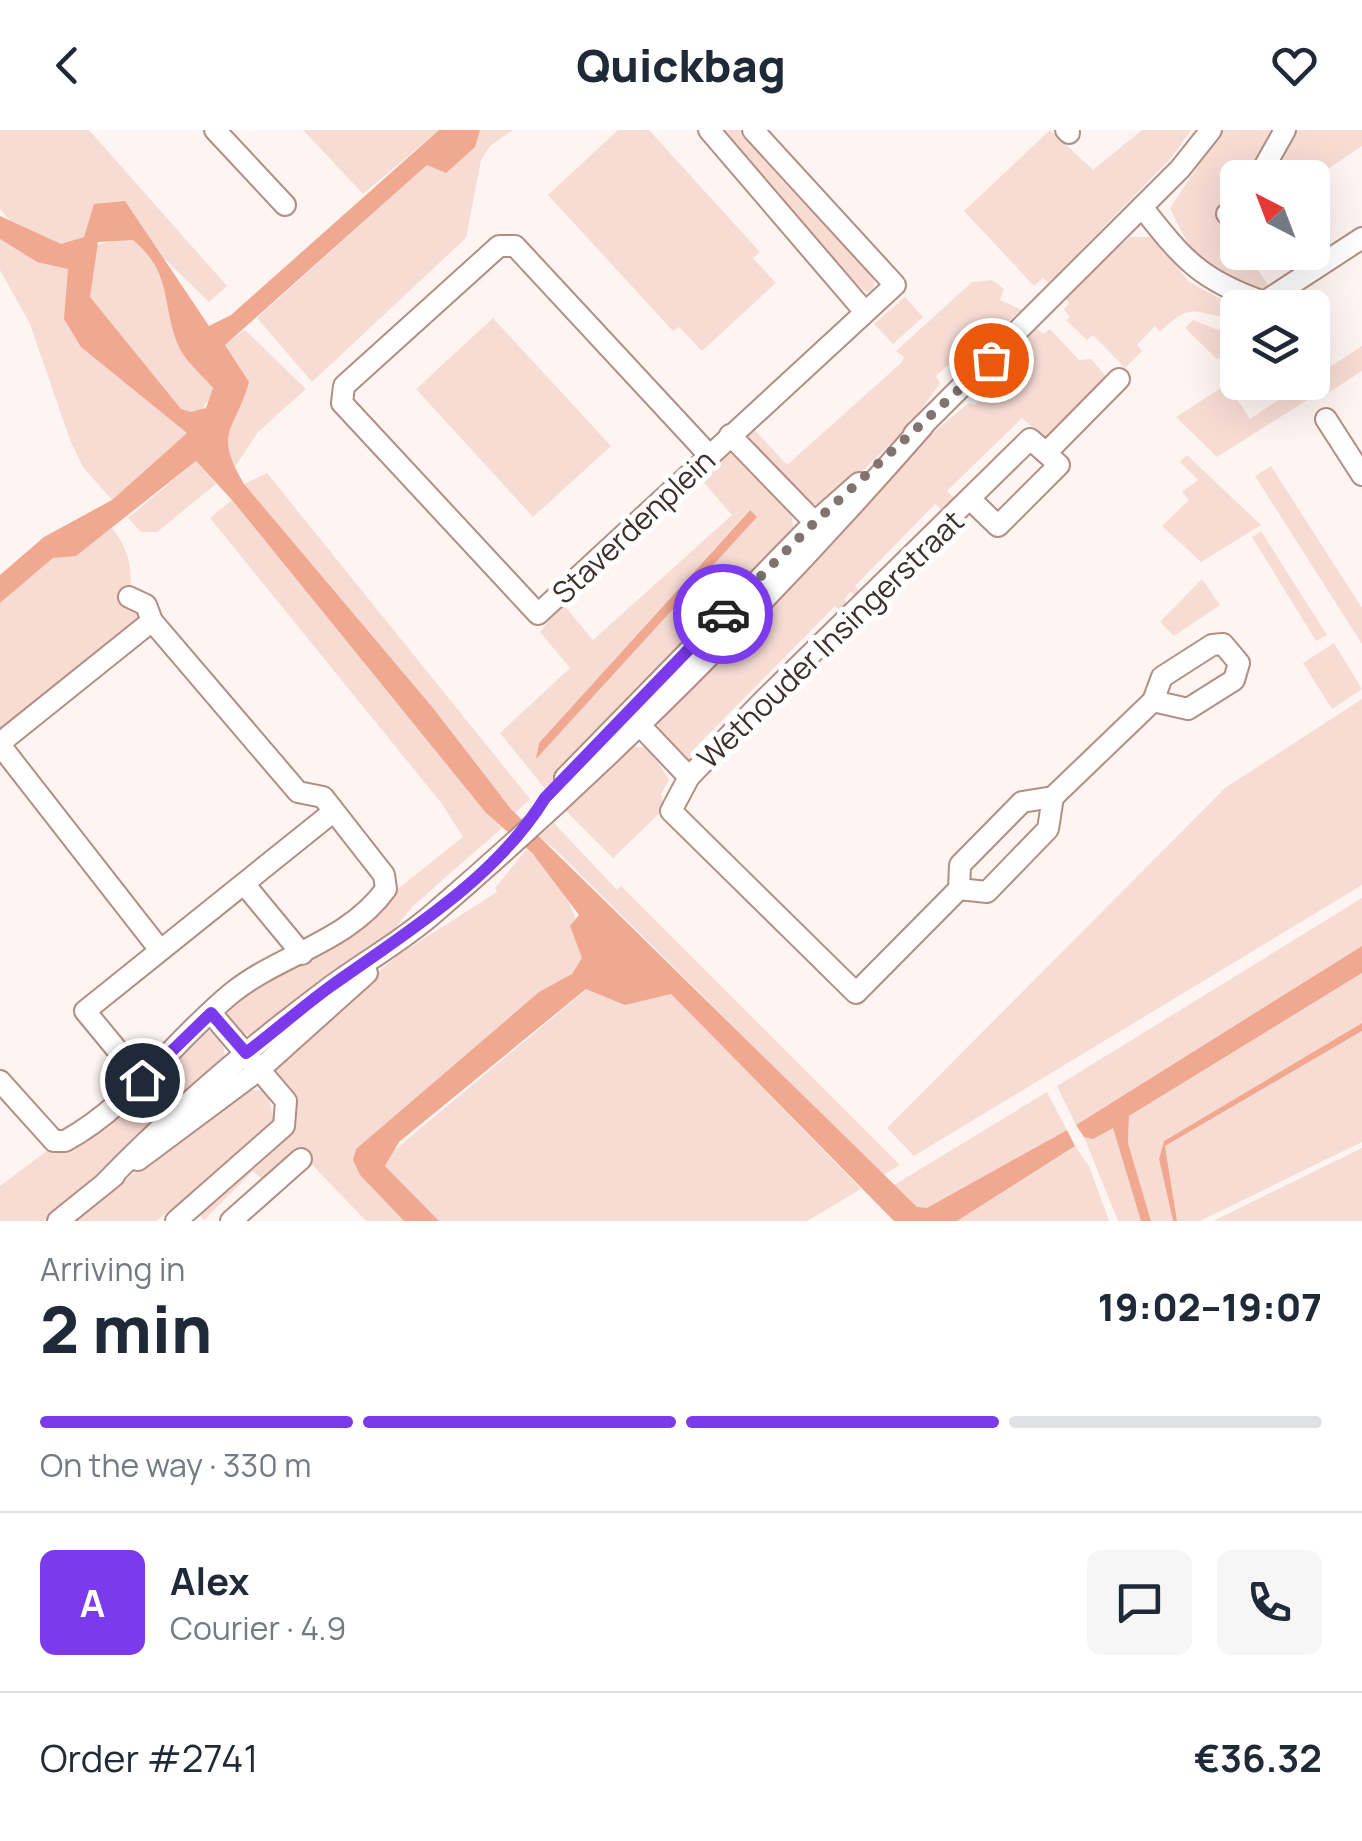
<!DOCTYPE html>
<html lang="en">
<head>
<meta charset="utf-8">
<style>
  :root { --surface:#fff; --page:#f6f6f7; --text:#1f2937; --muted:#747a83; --line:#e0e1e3; --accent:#7c3aed }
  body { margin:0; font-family:Manrope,sans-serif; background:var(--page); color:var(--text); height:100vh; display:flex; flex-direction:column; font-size:38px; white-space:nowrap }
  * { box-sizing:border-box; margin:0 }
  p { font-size:32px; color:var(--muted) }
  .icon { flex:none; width:55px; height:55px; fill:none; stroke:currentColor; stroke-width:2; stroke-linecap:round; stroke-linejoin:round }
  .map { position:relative; height:1091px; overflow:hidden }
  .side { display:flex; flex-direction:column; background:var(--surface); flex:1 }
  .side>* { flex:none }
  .needle { width:65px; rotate:318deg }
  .fabs { position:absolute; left:1220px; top:30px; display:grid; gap:20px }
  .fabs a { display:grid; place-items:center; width:110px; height:110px; border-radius:15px; background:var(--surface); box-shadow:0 10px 40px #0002; font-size:50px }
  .pin { position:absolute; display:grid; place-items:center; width:85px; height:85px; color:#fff; margin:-42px; border:5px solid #fff; border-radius:50%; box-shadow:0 2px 10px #0007 }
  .courier { position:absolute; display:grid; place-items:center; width:100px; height:100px; margin:-50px; border:8px solid #7c3aed; border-radius:50%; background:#fff; color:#222; box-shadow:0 2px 12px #0007 }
  .head em { font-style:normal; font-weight:800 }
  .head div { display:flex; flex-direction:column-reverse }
  .head { display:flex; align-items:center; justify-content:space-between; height:170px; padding:0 40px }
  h1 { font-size:65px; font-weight:800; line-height:75px }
  .bar { display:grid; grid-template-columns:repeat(4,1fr); gap:15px 10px; align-content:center; height:120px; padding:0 40px }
  .bar i { height:12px; border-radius:8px; background:var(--line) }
  .bar .active { background:var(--accent) }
  .bar p { grid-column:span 4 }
  .line { display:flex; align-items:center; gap:25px; padding:0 40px; border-top:2px solid var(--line) }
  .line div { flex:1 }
  .round { display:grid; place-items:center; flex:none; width:105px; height:105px; border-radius:15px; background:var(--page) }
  header { display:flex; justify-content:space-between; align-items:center; height:130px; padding:0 40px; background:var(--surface); font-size:45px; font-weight:800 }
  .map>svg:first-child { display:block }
  .green { fill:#f7dcd4; fill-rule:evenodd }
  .water { fill:#f1a891; fill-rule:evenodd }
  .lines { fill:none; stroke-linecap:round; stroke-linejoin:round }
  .minor-casing { stroke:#b38e82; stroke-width:24 }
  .minor { stroke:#fff; stroke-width:20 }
  .done { stroke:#817470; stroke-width:10; stroke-dasharray:0 18 }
  .route { stroke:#7c3aed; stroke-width:12 }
  .labels { text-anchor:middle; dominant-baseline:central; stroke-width:10; stroke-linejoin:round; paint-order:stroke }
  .street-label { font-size:30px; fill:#3e2f2a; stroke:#fff }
</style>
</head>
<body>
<header><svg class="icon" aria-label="back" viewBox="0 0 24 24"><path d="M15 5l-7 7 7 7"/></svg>Quickbag<svg class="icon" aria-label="heart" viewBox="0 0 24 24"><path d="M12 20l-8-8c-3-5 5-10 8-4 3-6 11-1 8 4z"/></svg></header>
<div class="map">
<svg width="1362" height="1091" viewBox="0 0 1362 1091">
  <rect width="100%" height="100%" fill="#fef5f3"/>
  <g class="green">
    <path d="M0,0H89L227,156L209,172L167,131L148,123L168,162L178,216L213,258L212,264L187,303L112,370L83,337L70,310L30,194L0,140V109L37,132L112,111L84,107L61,115L14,95L0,79Z"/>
    <path d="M303,0H439L363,64Z"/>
    <path d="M480,0H513L490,16L481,30L466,108L312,252L257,188L427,35Z"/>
    <path d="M618,0H649L760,122L753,128L776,153L702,221L679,197L673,201L548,65Z"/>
    <path d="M717,0H740L875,149L873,159L866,162L858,155Z"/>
    <path d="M1050,0L1093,40L1142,0H1191L1172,27L1049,153L1043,148L1034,156L964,81Z"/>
    <path d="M1222,0H1279L1256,47L1238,48L1237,83L1219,82L1237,110L1238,122L1246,123L1269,156C1221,179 1186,113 1170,78Z"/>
    <path d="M1287,0H1362V16L1313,49L1265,48Z"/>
    <path d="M1130,107H1155L1188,151L1237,178V188C1196,187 1195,167 1160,202L1155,196L1137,215L1142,221L1125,238L1093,205L1087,210L1066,190L1070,187L1064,179L1069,173L1064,167Z"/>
    <path d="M992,150L1004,159L1000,170L1022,180L980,214L976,210L936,246L940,253L911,294L827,375L806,373L740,305L751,296L787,335L901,233L904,227L896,221L972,152Z"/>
    <path d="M905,167L923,187L893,214L874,194Z"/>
    <path d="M493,188L611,316L533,387L416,259Z"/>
    <path d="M1193,190L1218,200L1237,199V216L1217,229L1185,198Z"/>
    <path d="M1034,195L1043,204L1050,199L1079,230L1091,229L1110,251L1063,299L1045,308L1022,288L947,361L956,370L944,382L935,374L855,456L862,464L859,467L851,462L844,469L849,476L842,483L835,476L694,619L700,629L694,635L685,632L658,604L659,582L923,311L969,273L975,275L1006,241Z"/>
    <path d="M245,200L306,259L258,302L235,337L225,310L245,263L224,215Z"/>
    <path d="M1362,216V241L1320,268L1310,253L1313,248Z"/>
    <path d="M1296,253H1303L1312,267L1217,327L1176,287L1227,254L1250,289L1298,257Z"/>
    <path d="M727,320L744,326L791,379L794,403L546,660L500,603L570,538L540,502L562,473L593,510L732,385L698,346ZM749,380L756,388L537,627L539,613Z"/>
    <path d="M1187,325L1261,395L1201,432L1162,396L1189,370L1182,362L1198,350L1180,332Z"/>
    <path d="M196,331L216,354L157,402H141L128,388Z"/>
    <path d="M1271,336L1362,478V514L1255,346Z"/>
    <path d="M267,343L530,669L515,683L244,354Z"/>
    <path d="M232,370L486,683L502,698L413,776L392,802L257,907L239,902L225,878L365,785L463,707L442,674L210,388Z"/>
    <path d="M112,398C142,436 122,453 140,487L0,601V473L53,428L76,425Z"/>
    <path d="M1261,401L1327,505L1316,511L1252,407Z"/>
    <path d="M1202,449L1220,475L1174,506L1160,492Z"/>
    <path d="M1334,513L1362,559L1332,579L1303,533Z"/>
    <path d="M1362,569V755L914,1026L887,998L1225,658Z"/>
    <path d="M625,616L649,618L669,650L661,664L664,679L613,728L560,675Z"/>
    <path d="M554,693L617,760L621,756L900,1035L883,1045L556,720L539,706Z"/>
    <path d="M526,720C554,736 587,796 582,828C579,846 553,854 539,862L356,1019L360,1045L404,1091H366L297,1019L263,1050L253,1041L204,1090L195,1079L292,998L296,975L273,951L276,932L398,825L497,762L495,758Z"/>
    <path d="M1362,768V816L1076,995L1057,956Z"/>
    <path d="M1362,843V893L1164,1011L1159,1029L1173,1091H1151L1128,1013L1129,986Z"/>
    <path d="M599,849L671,864L861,1059L807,1091H439L385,1036L391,1023Z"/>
    <path d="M208,900L222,907L226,935L44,1091H0V1056Z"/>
    <path d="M1362,901V1012L1200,1091H1177L1165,1016Z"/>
    <path d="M242,960H267L275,996L156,1091H72Z"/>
    <path d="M1047,962L1067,1000L927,1079L917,1077L894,1055Z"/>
    <path d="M1113,997L1144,1091H1118L1084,1007L1093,1008Z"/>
    <path d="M1075,1016L1090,1038L1109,1091H957Z"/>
    <path d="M1362,1018V1091H1213Z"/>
  </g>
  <g class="water">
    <path d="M439,0H480L475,17L446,43L427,35L225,215L249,252C234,304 213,300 244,354L433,578L511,679L917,1077L927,1078L1067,1000L1075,1016L957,1091H894L671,864L625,875L586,859L399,1012L385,1036L439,1091H404L360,1045L353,1030L356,1019L539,862L572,844L582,828L570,796L579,785L533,724L486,683L232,370L196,331L76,426L53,428L0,473V445L44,407L112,370L187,303L81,217L64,189L68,139L37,132L0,109V86L61,114L84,107L94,74L125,71L209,196L231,185ZM133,110C173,144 161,172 178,215C184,230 202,245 213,258L206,278L191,282L181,279L90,167L98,112Z"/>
    <path d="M750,380L757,387L536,629L539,613Z"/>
    <path d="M1362,816V843L1129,986L1128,1013L1151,1091H1141L1113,998L1093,1009L1084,1007L1076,995Z"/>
    <path d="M1362,893V901L1165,1016L1177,1091H1173L1159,1029L1164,1011Z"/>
  </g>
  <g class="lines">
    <defs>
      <g id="minor">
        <path d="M215,0L285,75"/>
        <path d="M709,0L865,182"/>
        <path d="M1066,0L1069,3"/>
        <path d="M1258,48L1285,0"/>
        <path d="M1142,77C1183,129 1200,150 1264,172L1362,108"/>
        <path d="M1227,84L1238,74"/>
        <path d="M1119,249L1046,323L1030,309L764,570L689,647L671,681L856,863L959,759L960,735L1022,672L1053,667L1153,571L1162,547L1212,515L1223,514L1239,533L1234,550L1188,579L1153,571"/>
        <path d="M1326,289L1362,345"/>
        <path d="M914,304L1180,39L1211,0"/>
        <path d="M730,305L823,401"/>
        <path d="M709,325L515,116H499L344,256L342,273L538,484L895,155L753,0"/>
        <path d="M971,370L998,396L1059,335L1046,323"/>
        <path d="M632,587L689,647"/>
        <path d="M0,613L152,491"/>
        <path d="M0,615L160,820"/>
        <path d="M565,648L815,392L859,353"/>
        <path d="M245,755L302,824"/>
        <path d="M959,759L987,762L1048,699L1053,667"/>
        <path d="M142,950L85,881L333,682"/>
        <path d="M0,951L54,1011H65C131,975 175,909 233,862C281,824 348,812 386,759L384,745L323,667L298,662L152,491L146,475L129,467"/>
        <path d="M138,1030L260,939L367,843"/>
        <path d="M106,1052C175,981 250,917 329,858C364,832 401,812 434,783C608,633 772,469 923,296"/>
        <path d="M58,1091L114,1046"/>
        <path d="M176,1091L284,996L286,971L211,883"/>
        <path d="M231,1091L301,1029"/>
      </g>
    </defs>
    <use href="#minor" class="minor-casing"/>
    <use href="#minor" class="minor"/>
  </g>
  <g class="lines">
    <path class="done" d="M723,484L815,392L991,230"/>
    <path class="route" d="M142,950L211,883L246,923C275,901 302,877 331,856C407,802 495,749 545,668L723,484"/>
  </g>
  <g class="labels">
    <g class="street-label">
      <text transform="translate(633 396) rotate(-43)">Staverdenplein</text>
      <text transform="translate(830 509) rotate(-44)">Wethouder Insingerstraat</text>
    </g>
  </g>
</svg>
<div class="fabs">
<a><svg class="needle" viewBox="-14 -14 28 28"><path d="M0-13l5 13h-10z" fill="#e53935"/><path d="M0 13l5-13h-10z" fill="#747a83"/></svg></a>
<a><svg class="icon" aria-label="layers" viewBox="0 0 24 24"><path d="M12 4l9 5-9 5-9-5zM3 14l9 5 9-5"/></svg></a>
</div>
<div class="pin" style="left:991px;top:230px;background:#ea580c"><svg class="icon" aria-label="bag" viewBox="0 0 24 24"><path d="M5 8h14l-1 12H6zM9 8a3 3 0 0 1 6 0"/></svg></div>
<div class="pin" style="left:142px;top:950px;background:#1f2937"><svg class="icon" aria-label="home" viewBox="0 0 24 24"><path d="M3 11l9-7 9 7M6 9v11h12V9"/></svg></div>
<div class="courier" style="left:723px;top:484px"><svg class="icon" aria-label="car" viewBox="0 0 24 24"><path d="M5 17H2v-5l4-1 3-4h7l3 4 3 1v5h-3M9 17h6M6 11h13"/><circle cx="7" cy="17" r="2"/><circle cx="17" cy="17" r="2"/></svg></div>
</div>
<section class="side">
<div class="head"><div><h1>2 min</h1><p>Arriving in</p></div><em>19:02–19:07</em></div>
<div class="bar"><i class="active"></i><i class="active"></i><i class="active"></i><i></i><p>On the way · 330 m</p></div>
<div class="line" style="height:180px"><b class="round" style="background:var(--accent);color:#fff">A</b><div><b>Alex</b><p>Courier · 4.9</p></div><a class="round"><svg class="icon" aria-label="chat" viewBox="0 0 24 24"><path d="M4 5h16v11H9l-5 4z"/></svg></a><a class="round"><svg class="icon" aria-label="phone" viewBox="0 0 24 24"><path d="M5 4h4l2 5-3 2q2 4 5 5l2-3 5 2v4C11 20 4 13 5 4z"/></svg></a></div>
<div class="line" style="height:130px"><div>Order #2741</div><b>€36.32</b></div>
</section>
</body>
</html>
